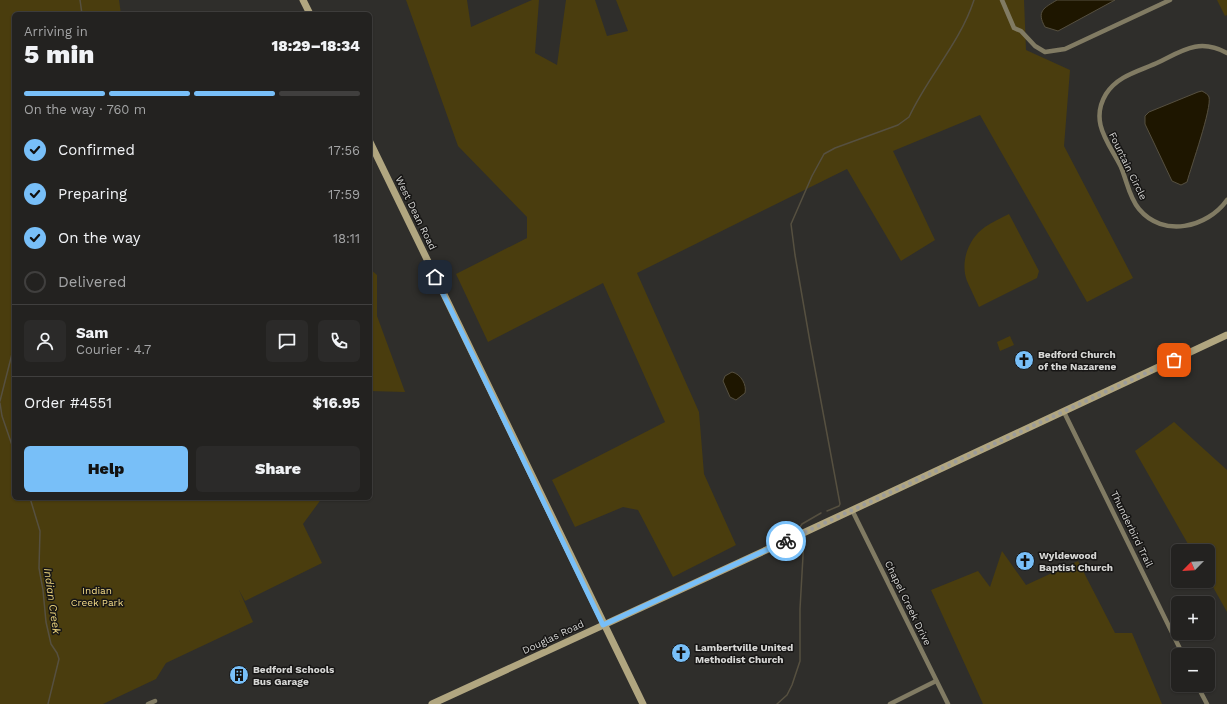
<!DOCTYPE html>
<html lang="en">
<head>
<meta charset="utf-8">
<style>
  :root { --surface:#232220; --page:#2b2a29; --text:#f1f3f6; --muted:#a3a4a5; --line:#403f3e; --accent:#78bff8 }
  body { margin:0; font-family:"Work Sans",sans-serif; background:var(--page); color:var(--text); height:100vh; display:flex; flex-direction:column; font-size:15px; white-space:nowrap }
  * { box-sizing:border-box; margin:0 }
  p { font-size:13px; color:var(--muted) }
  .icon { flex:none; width:22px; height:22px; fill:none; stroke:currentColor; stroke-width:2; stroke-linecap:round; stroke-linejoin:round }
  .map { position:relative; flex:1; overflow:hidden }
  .sheet { position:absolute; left:12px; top:12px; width:360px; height:488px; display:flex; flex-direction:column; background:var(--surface); border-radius:6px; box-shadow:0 1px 3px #0004,0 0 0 1px var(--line) }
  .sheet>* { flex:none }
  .needle { width:26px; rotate:246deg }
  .controls { position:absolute; left:1171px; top:544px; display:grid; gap:8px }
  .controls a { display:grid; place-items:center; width:44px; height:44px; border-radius:6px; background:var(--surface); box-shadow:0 1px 3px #0004,0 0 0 1px var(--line); font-size:20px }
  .pin { position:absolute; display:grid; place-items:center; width:34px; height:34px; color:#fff; margin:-17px; border-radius:8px; box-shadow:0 2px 6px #0006 }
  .courier { position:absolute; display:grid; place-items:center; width:40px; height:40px; margin:-20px; border:3px solid #78bff8; border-radius:50%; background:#fff; color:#222; box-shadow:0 1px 5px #0007 }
  .summary em { font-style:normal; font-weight:800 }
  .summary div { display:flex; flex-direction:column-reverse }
  .summary { display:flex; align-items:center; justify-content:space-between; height:68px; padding:0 12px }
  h1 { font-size:26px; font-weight:800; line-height:30px }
  .bar { display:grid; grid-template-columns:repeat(4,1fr); gap:6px 4px; align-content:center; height:48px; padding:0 12px }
  .bar i { height:5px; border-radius:3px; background:var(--line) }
  .bar .active { background:var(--accent) }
  .bar p { grid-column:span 4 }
  .line { display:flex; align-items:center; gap:10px; padding:0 12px; border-top:1px solid var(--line) }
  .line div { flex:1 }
  .round { display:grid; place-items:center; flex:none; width:42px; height:42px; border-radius:6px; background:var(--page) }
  ol { padding:0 12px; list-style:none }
  li { display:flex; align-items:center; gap:12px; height:44px }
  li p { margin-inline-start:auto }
  li .icon { padding:4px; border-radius:50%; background:var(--accent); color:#111; stroke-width:4 }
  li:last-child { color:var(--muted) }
  li i { width:22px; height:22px; border:2px solid var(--line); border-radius:50% }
  .cta { display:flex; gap:8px; margin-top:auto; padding:8px 12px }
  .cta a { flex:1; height:46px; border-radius:6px; background:var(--accent); color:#111; font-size:16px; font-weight:800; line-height:46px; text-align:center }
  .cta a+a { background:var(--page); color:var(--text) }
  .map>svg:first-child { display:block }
  .green { fill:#4a3d0e }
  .water { fill:#1e1600; stroke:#565040 }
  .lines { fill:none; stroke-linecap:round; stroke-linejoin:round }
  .stream { stroke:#565040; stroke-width:1.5 }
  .street { stroke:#817b63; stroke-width:4.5 }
  .secondary { stroke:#b1a680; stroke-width:7 }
  .done { stroke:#9c9c9a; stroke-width:4; stroke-dasharray:0 7.2 }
  .route { stroke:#78bff8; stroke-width:5 }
  .labels { text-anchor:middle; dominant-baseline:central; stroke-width:3; stroke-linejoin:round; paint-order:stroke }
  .street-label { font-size:10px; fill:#d7d7d5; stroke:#171615 }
  .poi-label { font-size:10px; font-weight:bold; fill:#d7d7d5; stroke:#171615; text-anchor:start }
  .park-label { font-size:10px; fill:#f7de89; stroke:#171615 }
  .water-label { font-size:11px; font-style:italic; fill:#e6ce79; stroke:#171615 }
</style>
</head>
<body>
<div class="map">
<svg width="1227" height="704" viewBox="0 0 1227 704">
  <rect width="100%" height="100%" fill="#2f2e2b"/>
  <g class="green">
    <path d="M0,0H119L121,14H14V498H322L303,524L322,563L245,601L239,590L253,622L166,663L156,679L103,704H0Z"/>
    <path d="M406,0H467L471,27L532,0H539L535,53L557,65L566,0H595L607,36L628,31L616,0H1024L1026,50L1070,70L1064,146L1133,278L1087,302L980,115L893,151L935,240L901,261L847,169L637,273L699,412L704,474L736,545L673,577L638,510L623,507L575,527L552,480L665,422L603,283L488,342L456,274L527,238V217L458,146Z"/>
    <path d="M1217,0H1227V15L1225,16Z"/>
    <path d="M1009,214L1039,271L1037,278L979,307C975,298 971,290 967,281C960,262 968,239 985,227C992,222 1001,218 1009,214Z"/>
    <path d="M370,269L377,275V316L405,392L370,391Z"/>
    <path d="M1010,336L1014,345L1000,351L997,342Z"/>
    <path d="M1174,422L1227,470V612L1208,578V551H1192L1135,451Z"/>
    <path d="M1002,551L1026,585L1078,561L1115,633H1132L1162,704H983L931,590L978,571L990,587Z"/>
  </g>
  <g class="water">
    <path d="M1057,0H1115L1058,31L1045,27C1036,11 1044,8 1057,0Z"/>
    <path d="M1202,91C1205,93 1208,94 1209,97C1212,108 1191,167 1187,182L1181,185L1172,181L1145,124V116L1149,112L1198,92Z"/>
    <path d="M732,372C741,374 747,385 745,393L736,400L730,397L723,381L725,376Z"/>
  </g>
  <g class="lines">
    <g class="stream">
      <path d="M80,0L82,14"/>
      <path d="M0,401L14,346"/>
      <path d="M0,403L2,416L14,451"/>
      <path d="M30,498L40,531L39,568L43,590L46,622L51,644L57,653L59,659L48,704"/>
      <path d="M827,511L839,506L840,504L810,342L795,255L791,224L812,176L824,154L835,148L898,125L909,117C928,76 960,43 974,0"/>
      <path d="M800,527L802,524L821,513"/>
      <path d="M777,704L787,695L792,685L800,661V609L804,538"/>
    </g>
    <g class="street">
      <path d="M1002,0L1014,28L1021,31L1035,46L1045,52L1065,49L1170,0"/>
      <path d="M1227,53C1200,38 1183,50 1159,62C1140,71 1118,75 1106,94C1089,122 1109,143 1121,167C1127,181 1129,197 1139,209C1163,238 1207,228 1227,200"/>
      <path d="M1064,412L1183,655"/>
      <path d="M852,510L948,704"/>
      <path d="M1197,685L1207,704"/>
      <path d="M148,704L155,701"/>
      <path d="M890,704L936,681"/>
    </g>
    <g class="secondary">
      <path d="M303,0L310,14"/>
      <path d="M370,142L643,704"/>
      <path d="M432,704L801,534L1227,335"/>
    </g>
  </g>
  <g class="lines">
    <path class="done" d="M786,541L1174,360"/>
    <path class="route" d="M435,277L603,625L786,541"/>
  </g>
  <defs>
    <symbol id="church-disc" viewBox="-11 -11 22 22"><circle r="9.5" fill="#78bff8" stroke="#171615"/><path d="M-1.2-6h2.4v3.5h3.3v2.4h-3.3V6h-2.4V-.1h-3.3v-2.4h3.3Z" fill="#111"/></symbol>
    <symbol id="building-disc" viewBox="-11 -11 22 22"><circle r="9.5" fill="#78bff8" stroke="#171615"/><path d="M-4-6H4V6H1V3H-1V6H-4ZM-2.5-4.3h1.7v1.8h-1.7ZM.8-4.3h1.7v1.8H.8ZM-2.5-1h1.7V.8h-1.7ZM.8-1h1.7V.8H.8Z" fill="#111"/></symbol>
  </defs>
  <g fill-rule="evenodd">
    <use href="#church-disc" x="1013" y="349" width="22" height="22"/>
    <use href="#church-disc" x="1014" y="550" width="22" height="22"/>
    <use href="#church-disc" x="670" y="642" width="22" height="22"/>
    <use href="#building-disc" x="228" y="664" width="22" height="22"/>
  </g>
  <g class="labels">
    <g class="street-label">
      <text transform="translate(1128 166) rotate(64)">Fountain Circle</text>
      <text transform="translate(416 213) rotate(64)">West Dean Road</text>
      <text transform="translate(1132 529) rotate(64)">Thunderbird Trail</text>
      <text transform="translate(908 603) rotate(64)">Chapel Creek Drive</text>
      <text transform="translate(553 637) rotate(-25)">Douglas Road</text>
    </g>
    <g class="poi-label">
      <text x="1038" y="354">Bedford Church<tspan x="1038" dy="12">of the Nazarene</tspan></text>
      <text x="1039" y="555">Wyldewood<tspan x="1039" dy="12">Baptist Church</tspan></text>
      <text x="695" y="647">Lambertville United<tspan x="695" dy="12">Methodist Church</tspan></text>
      <text x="253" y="669">Bedford Schools<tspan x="253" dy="12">Bus Garage</tspan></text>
    </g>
    <g class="park-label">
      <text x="97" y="590">Indian<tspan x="97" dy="12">Creek Park</tspan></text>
    </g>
    <g class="water-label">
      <text transform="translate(52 601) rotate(82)">Indian Creek</text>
    </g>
  </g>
</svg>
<div class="controls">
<a><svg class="needle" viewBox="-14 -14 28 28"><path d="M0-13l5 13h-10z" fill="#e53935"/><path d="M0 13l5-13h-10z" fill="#a3a4a5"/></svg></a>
<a>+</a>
<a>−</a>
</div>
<div class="pin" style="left:1174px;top:360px;background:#ea580c"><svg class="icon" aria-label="bag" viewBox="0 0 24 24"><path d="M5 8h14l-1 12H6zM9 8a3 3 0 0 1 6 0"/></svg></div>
<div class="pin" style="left:435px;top:277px;background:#1f2937"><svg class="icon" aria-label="home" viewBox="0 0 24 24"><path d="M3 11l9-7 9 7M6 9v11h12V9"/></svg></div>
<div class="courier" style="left:786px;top:541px"><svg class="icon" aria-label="bike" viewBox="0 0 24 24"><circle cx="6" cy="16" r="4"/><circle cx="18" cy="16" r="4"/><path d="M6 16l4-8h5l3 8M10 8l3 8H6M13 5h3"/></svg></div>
<section class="sheet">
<div class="summary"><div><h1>5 min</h1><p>Arriving in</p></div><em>18:29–18:34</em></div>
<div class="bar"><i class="active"></i><i class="active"></i><i class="active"></i><i></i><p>On the way · 760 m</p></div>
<ol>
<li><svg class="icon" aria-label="check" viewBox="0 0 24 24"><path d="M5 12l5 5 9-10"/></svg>Confirmed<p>17:56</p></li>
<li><svg class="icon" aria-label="check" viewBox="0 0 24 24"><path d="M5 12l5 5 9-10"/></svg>Preparing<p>17:59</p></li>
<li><svg class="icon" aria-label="check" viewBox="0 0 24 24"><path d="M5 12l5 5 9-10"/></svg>On the way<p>18:11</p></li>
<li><i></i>Delivered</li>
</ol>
<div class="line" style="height:72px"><a class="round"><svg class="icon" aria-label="person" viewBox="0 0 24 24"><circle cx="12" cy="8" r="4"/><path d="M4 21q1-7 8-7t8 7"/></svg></a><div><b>Sam</b><p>Courier · 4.7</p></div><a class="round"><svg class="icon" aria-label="chat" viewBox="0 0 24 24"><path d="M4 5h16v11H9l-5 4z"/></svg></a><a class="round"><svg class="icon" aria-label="phone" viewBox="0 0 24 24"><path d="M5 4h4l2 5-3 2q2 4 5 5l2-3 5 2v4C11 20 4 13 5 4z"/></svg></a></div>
<div class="line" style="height:52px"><div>Order #4551</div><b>$16.95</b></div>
<div class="cta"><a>Help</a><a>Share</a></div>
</section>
</div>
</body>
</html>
